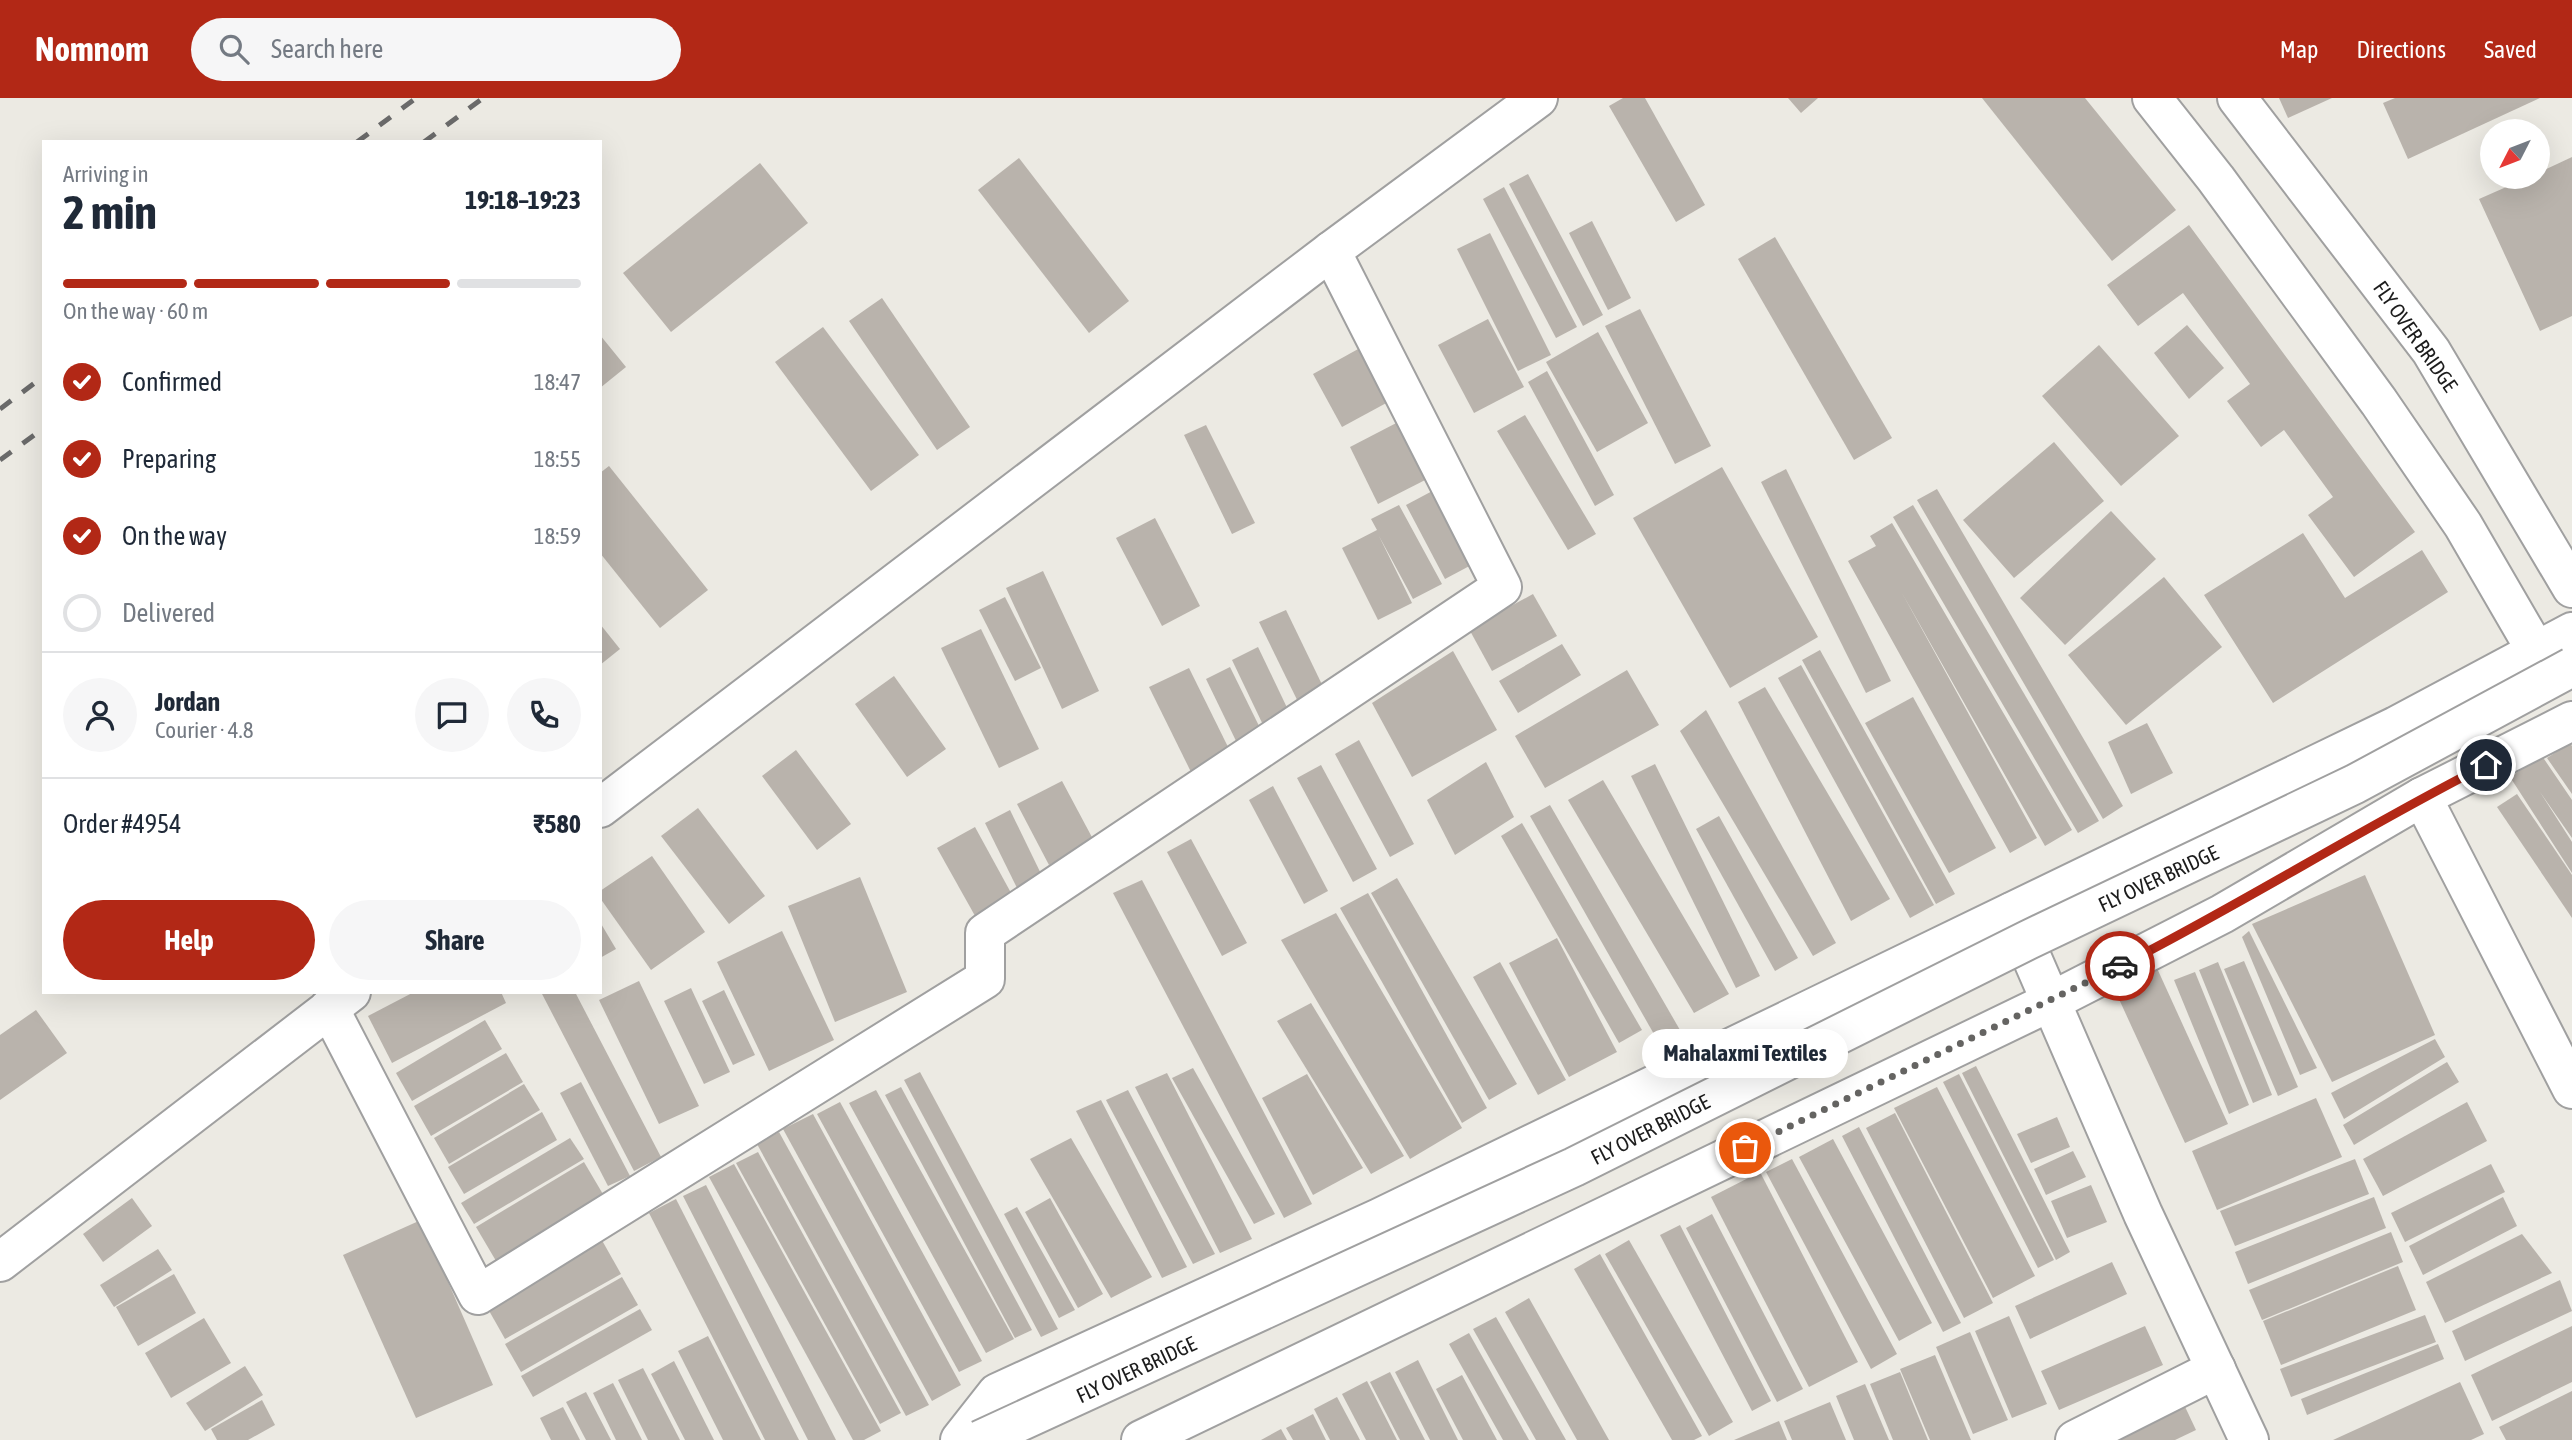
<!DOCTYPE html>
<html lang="en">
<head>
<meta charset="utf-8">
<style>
  :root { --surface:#fff; --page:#f6f6f7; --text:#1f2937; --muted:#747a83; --line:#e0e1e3; --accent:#b22816 }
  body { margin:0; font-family:"Asap Condensed",sans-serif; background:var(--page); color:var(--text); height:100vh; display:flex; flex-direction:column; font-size:26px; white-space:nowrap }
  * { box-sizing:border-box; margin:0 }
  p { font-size:23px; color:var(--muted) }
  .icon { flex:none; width:38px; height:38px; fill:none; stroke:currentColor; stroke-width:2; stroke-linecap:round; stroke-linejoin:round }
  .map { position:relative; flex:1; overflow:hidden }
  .sheet { position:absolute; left:42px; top:42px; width:560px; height:854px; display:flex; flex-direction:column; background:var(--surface); border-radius:0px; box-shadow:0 7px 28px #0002 }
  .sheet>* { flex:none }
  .needle { width:46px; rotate:228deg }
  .tools { position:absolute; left:2480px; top:21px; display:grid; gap:14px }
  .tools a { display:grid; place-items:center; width:70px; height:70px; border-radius:50%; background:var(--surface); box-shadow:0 7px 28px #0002; font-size:35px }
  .pin { position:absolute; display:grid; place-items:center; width:60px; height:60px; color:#fff; margin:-30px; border:4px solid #fff; border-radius:50%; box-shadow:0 2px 7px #0007 }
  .courier { position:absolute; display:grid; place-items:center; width:70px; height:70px; margin:-35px; border:5px solid #b22816; border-radius:50%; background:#fff; color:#222; box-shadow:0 2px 9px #0007 }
  .bubble { position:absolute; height:49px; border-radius:24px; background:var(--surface); box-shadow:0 7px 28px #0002; font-size:23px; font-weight:700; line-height:49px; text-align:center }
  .head em { font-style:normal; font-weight:700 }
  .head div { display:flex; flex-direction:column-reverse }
  .head { display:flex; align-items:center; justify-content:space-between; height:119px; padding:0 21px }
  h1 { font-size:46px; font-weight:700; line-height:52px }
  .bar { display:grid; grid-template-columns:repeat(4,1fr); gap:10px 7px; align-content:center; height:84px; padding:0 21px }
  .bar i { height:9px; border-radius:5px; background:var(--line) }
  .bar .active { background:var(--accent) }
  .bar p { grid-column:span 4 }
  .line { display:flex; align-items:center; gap:18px; padding:0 21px; border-top:2px solid var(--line) }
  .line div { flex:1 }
  .round { display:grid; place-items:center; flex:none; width:74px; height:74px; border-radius:37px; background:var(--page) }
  ol { padding:0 21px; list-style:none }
  li { display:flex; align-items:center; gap:21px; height:77px }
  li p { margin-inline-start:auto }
  li .icon { padding:7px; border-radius:50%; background:var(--accent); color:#fff; stroke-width:4 }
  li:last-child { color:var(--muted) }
  li i { width:38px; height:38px; border:4px solid var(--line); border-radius:50% }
  .action { display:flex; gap:14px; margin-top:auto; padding:14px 21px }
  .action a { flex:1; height:80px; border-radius:42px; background:var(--accent); color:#fff; font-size:28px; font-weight:700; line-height:80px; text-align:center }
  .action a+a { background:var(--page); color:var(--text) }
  header { display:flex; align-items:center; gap:42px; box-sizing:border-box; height:98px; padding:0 35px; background:var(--accent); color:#fff }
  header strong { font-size:33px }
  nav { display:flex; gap:38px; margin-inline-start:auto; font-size:24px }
  .search { width:490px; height:63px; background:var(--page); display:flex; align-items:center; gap:18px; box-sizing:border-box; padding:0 24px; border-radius:38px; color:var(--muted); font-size:26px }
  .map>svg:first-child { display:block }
  .building { fill:#b9b3ac }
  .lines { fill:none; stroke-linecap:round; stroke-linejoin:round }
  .minor-casing { stroke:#a0a0a0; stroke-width:42 }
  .minor { stroke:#fff; stroke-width:38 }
  .rail { stroke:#6a6a6a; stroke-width:5; stroke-dasharray:14 14; stroke-linecap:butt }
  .minor-bridge-casing { stroke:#a0a0a0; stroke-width:42; stroke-linecap:butt }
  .minor-bridge { stroke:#fff; stroke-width:38 }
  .done { stroke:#656462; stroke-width:7; stroke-dasharray:0 12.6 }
  .route { stroke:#b22816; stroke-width:9 }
  .labels { text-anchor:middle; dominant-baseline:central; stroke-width:5; stroke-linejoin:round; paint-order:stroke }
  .street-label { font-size:21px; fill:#1c1c1c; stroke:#fff }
</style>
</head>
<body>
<header>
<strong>Nomnom</strong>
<div class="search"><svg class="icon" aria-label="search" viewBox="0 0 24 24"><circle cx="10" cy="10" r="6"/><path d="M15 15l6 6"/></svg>Search here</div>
<nav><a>Map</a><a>Directions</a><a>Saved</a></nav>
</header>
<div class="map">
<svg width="2572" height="1342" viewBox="0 0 2572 1342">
  <rect width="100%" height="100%" fill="#eceae3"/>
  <g class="building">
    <path d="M1623,0H1645L1705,107L1676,124L1609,8Z"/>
    <path d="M1788,0H1818L1801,15Z"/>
    <path d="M1982,0H2085L2176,112L2112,163Z"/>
    <path d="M2279,0H2332L2288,20Z"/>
    <path d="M2395,0H2540L2408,61L2383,5Z"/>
    <path d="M2572,59V218L2540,233L2479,101L2529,79H2538V75Z"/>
    <path d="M1019,60L1129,203L1089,235L978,92Z"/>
    <path d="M760,65L808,125L671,234L623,175Z"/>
    <path d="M1528,76L1603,217L1583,228L1509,86Z"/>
    <path d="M1504,89L1577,229L1556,240L1483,101Z"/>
    <path d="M1592,123L1631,200L1608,212L1569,135Z"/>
    <path d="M2189,127L2415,434L2354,479L2308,417L2333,399L2284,332L2261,349L2227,303L2250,286L2183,195L2138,228L2107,187Z"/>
    <path d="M1490,135L1551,257L1518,273L1457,151Z"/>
    <path d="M1775,139L1892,340L1854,362L1738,161Z"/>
    <path d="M882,200L970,329L937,352L849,223Z"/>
    <path d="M1640,211L1711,348L1675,366L1605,228Z"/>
    <path d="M1488,221L1524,289L1474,315L1438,247Z"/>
    <path d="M2187,227L2224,270L2189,301L2154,255Z"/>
    <path d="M823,229L919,357L871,393L775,264Z"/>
    <path d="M1598,234L1648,325L1597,354L1546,264Z"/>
    <path d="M600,237L626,269L600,290Z"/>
    <path d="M2099,247L2179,338L2121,388L2042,298Z"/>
    <path d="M1360,250L1390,303L1342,329L1313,276Z"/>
    <path d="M1547,273L1614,397L1595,408L1528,284Z"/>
    <path d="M1525,317L1596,436L1568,452L1497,333Z"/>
    <path d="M1404,321L1433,378L1378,406L1350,349Z"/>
    <path d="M1206,327L1255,425L1232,436L1184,337Z"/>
    <path d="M2054,344L2104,403L2014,480L1963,422Z"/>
    <path d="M609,368L708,492L660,530L600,455V375Z"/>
    <path d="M1722,369L1818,539L1730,590L1633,420Z"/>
    <path d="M1786,371L1891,583L1866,595L1761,384Z"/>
    <path d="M1438,390L1477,464L1445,481L1406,407Z"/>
    <path d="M1937,391L2123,708L2103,721L1917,402Z"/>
    <path d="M1399,407L1442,486L1413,501L1379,438L1412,505L1378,522L1342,450L1377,432L1371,421Z"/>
    <path d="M1913,407L2099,723L2078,735L1893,419Z"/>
    <path d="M2111,413L2156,461L2065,547L2020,500Z"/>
    <path d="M1155,420L1200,508L1162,528L1116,440Z"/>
    <path d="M1892,425L2072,732L2045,748L1902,495L2037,740L2010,755L1848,463L1876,448L1870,438Z"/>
    <path d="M2303,435L2345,500L2422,452L2448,494L2273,605L2204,497Z"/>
    <path d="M1043,473L1099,593L1062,611L1006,490Z"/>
    <path d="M2164,479L2222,549L2126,627L2068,557Z"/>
    <path d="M1533,496L1557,538L1492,573L1469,531Z"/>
    <path d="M1005,499L1041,570L1015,583L979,512Z"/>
    <path d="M1286,512L1329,601L1303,614L1259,524Z"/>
    <path d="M600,526L620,551L600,567Z"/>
    <path d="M981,531L1039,651L999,670L941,550Z"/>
    <path d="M1562,546L1581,577L1518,615L1499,583Z"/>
    <path d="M1258,549L1291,618L1265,631L1232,562Z"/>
    <path d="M1820,552L1955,796L1936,806L1802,562Z"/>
    <path d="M1453,553L1497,632L1412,679L1372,605Z"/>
    <path d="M1801,567L1934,807L1910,820L1778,580Z"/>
    <path d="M1230,569L1261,632L1237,645L1206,581Z"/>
    <path d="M1189,570L1231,655L1191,674L1149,589Z"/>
    <path d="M1627,572L1659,627L1545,690L1515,638Z"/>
    <path d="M894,578L946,651L907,679L855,606Z"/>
    <path d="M1765,589L1890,801L1851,823L1738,604Z"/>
    <path d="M1913,599L1996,750L1949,775L1865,625Z"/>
    <path d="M1706,612L1836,845L1813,858L1680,633Z"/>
    <path d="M2147,625L2173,675L2131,696L2108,644Z"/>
    <path d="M1359,642L1414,746L1390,759L1335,656Z"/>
    <path d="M2570,645L2572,648V696L2547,660Z"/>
    <path d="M796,652L851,726L817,752L762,678Z"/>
    <path d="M2542,658L2572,702V740L2540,694L2572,744V775L2510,679Z"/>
    <path d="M1486,664L1514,719L1455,757L1427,702Z"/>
    <path d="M1655,666L1760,878L1736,890L1631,678Z"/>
    <path d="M1321,667L1377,771L1353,784L1297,680Z"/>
    <path d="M1603,682L1729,896L1694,915L1568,702Z"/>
    <path d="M1062,683L1094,743L1049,767L1017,706Z"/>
    <path d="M1273,688L1328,793L1304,806L1249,702Z"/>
    <path d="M2517,696L2572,777V820L2497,709Z"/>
    <path d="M1550,707L1680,932L1659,945L1530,718Z"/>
    <path d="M698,710L765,798L729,826L661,738Z"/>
    <path d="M1010,712L1045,784L1020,796L985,725Z"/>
    <path d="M1719,718L1798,860L1775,873L1696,731Z"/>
    <path d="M1522,725L1642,932L1619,945L1501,738Z"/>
    <path d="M975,729L1016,804L979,825L937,750Z"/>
    <path d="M1191,741L1247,845L1222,858L1167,754Z"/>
    <path d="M652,758L705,834L651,872L600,800V793Z"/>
    <path d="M2365,777L2435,937L2332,984L2252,826Z"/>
    <path d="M860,779L907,894L835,924L788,808Z"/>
    <path d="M1397,780L1517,986L1489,1002L1371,795Z"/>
    <path d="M1142,782L1312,1106L1284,1120L1113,795Z"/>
    <path d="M1368,795L1487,1010L1462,1025L1340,810Z"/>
    <path d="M1336,815L1462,1030L1410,1061L1281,842Z"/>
    <path d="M600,824L616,851L600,860Z"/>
    <path d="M782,833L834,942L769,973L717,864Z"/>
    <path d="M2249,833L2317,970L2300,977L2242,839Z"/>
    <path d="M1557,840L1617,954L1569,979L1509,865Z"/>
    <path d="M2244,863L2298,989L2278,998L2224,871Z"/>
    <path d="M1500,864L1566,982L1538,997L1473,879Z"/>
    <path d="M2218,864L2272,997L2253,1005L2199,872Z"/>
    <path d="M2156,868L2228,1026L2185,1045L2113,888Z"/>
    <path d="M2195,874L2249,1007L2229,1016L2174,882Z"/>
    <path d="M639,883L699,1008L659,1026L599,902Z"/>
    <path d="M691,890L730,974L704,986L664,903Z"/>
    <path d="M724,892L755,957L733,967L702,903Z"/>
    <path d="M414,894H501L506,905L392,965L368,918Z"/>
    <path d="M541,894H575L661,1059L634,1073Z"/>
    <path d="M1311,905L1404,1058L1371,1076L1277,923Z"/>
    <path d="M36,912L67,955L0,1002V937Z"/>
    <path d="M485,922L502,951L412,1003L396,975Z"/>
    <path d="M2435,941L2445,959L2344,1021L2331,995Z"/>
    <path d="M506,955L523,984L431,1038L414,1008Z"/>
    <path d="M2447,964L2459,984L2354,1047L2343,1027Z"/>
    <path d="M1976,968L2070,1154L2056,1162L1962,975Z"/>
    <path d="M1193,970L1275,1116L1254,1126L1172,980Z"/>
    <path d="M920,974L1058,1231L1041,1239L904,982Z"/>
    <path d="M1167,975L1252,1141L1220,1155L1135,989Z"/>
    <path d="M1307,976L1363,1070L1313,1097L1262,1000Z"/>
    <path d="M1959,976L2054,1162L2038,1170L1943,984Z"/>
    <path d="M581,984L630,1078L608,1088L560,995Z"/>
    <path d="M524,986L540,1012L449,1066L434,1040Z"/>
    <path d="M901,989L1032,1232L1015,1240L885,997Z"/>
    <path d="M1937,989L2035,1178L1993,1200L1894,1010Z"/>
    <path d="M876,992L1014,1241L986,1255L849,1005Z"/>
    <path d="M1128,992L1215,1156L1193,1166L1106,1002Z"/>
    <path d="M2316,1000L2342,1059L2217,1112L2192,1053Z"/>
    <path d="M1101,1002L1187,1169L1162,1180L1076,1013Z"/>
    <path d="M840,1004L982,1263L959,1274L817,1016Z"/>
    <path d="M2467,1004L2487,1043L2383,1098L2363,1061Z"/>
    <path d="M542,1014L557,1042L464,1096L448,1069Z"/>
    <path d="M1895,1015L1993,1205L1964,1220L1866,1030Z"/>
    <path d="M813,1016L961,1287L932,1303L783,1031Z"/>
    <path d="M2057,1019L2070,1049L2031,1065L2017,1036Z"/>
    <path d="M1859,1029L1961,1225L1943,1234L1842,1038Z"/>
    <path d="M779,1034L929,1307L906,1318L757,1046Z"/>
    <path d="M570,1040L584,1061L474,1126L461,1105Z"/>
    <path d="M1071,1040L1152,1179L1111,1200L1030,1061Z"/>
    <path d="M1833,1041L1932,1225L1899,1243L1799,1059Z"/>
    <path d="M2073,1053L2086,1079L2046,1097L2034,1071Z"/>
    <path d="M758,1054L901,1315L880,1326L736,1065Z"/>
    <path d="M1792,1061L1897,1256L1871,1271L1766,1074Z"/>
    <path d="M2355,1061L2369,1096L2235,1148L2220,1113Z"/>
    <path d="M584,1064L607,1103L499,1168L476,1129Z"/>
    <path d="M734,1066L881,1333L864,1342H853L709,1079Z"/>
    <path d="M2491,1066L2505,1094L2405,1144L2391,1115Z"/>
    <path d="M1760,1074L1858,1264L1809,1289L1711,1099Z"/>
    <path d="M706,1087L836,1342H808L683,1098Z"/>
    <path d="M2091,1087L2107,1124L2067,1140L2051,1103Z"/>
    <path d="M2374,1099L2386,1130L2248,1186L2235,1154Z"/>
    <path d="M2503,1099L2517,1128L2423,1177L2409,1148Z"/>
    <path d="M132,1100L152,1128L103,1164L83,1136Z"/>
    <path d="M1050,1100L1103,1196L1078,1210L1025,1114Z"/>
    <path d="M676,1101L799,1342H765L649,1115Z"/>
    <path d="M1017,1109L1075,1212L1059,1220L1004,1116Z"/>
    <path d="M1712,1116L1803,1291L1777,1304L1686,1130Z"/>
    <path d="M421,1122L493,1287L416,1320L343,1157Z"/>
    <path d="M1680,1127L1771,1303L1752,1313L1660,1137Z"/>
    <path d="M2391,1134L2403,1164L2262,1222L2249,1192Z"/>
    <path d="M2522,1136L2552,1175L2445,1225L2426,1184Z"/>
    <path d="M599,1137L621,1176L505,1241L483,1202Z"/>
    <path d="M1629,1142L1733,1324L1709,1338L1605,1156Z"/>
    <path d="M158,1151L172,1172L114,1209L100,1187Z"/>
    <path d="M1600,1156L1702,1338L1694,1342H1672L1574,1171Z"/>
    <path d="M2112,1164L2127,1196L2030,1241L2015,1208Z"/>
    <path d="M2398,1168L2416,1212L2281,1267L2263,1223Z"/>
    <path d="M174,1176L196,1215L138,1248L116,1209Z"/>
    <path d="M622,1179L638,1207L521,1274L505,1246Z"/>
    <path d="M2560,1182L2572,1213L2465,1263L2452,1233Z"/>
    <path d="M1529,1200L1609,1342H1577L1505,1214Z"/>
    <path d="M640,1211L652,1232L533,1299L521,1278Z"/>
    <path d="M2425,1217L2436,1244L2291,1299L2280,1271Z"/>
    <path d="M2009,1218L2047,1306L2012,1320L1975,1233Z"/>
    <path d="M1496,1219L1566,1342H1536L1473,1231Z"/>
    <path d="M204,1220L231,1265L171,1300L145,1255Z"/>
    <path d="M2145,1228L2163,1267L2059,1312L2041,1273Z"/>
    <path d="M2572,1228V1284L2492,1323L2471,1277Z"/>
    <path d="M1970,1234L2008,1322L1973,1336L1936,1249Z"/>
    <path d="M1469,1235L1529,1342H1503L1449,1246Z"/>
    <path d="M708,1238L761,1342H723L678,1253Z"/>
    <path d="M2438,1246L2444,1261L2307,1317L2301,1301Z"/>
    <path d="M1935,1257L1971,1342H1930L1900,1271Z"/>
    <path d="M1418,1262L1458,1342H1430L1395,1274Z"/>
    <path d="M674,1263L714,1342H685L651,1276Z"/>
    <path d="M245,1268L263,1297L205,1333L186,1305Z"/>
    <path d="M643,1270L680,1342H648L618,1282Z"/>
    <path d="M1390,1274L1425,1342H1400L1370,1284Z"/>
    <path d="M1900,1274L1928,1342H1893L1870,1286Z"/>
    <path d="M1462,1277L1497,1342H1463L1436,1291Z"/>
    <path d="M1367,1283L1397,1342H1366L1342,1296Z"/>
    <path d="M2460,1284L2484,1336L2471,1342H2333Z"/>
    <path d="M613,1285L642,1342H616L593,1295Z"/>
    <path d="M1865,1286L1889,1342H1854L1836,1298Z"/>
    <path d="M2572,1293V1342H2506L2499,1329Z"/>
    <path d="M586,1294L611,1342H586L566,1304Z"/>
    <path d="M2179,1296L2196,1332L2175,1342H2077Z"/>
    <path d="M1337,1299L1360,1342H1330L1314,1311Z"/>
    <path d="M262,1302L275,1327L248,1342H217L211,1331Z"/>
    <path d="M1830,1304L1846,1342H1792L1784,1323Z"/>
    <path d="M563,1309L580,1342H551L540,1320Z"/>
    <path d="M1313,1316L1326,1342H1293L1286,1330Z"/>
    <path d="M1779,1323L1787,1342H1734Z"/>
    <path d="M1281,1331L1287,1342H1261Z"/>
  </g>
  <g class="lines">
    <defs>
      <g id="minor">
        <path d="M2152,0L2216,81L2379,304L2463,427L2535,551"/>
        <path d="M2237,0L2431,253L2572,490"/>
        <path d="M2422,699L2572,991"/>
        <path d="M600,710L1331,153L1538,0"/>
        <path d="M2012,814L2143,1116L2249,1342"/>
        <path d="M329,910L478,1197L985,881V835L1502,489L1331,153"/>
        <path d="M0,1164L351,894"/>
        <path d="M960,1342L997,1295L1379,1120L2396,628L2572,534"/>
        <path d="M1141,1342L2052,903L2222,816L2422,699L2572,623"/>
        <path d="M2075,1342L2216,1271"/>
      </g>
    </defs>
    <use href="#minor" class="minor-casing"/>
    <use href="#minor" class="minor"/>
    <g class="rail">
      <path d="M357,44L416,0"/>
      <path d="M424,44L483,0"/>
      <path d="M0,311L44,278"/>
      <path d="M0,362L44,330"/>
    </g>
    <defs>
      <path id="minor-bridge" d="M980,1342L1574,1069L2028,842L2355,686L2572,569"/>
    </defs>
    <use href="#minor-bridge" class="minor-bridge-casing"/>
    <use href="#minor-bridge" class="minor-bridge"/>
  </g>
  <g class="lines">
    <path class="done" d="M1745,1050L2120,868"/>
    <path class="route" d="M2120,868C2244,805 2362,730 2486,667"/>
  </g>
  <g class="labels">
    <g class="street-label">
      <text transform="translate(2416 238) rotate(55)">FLY OVER BRIDGE</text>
      <text transform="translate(2158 780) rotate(-25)">FLY OVER BRIDGE</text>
      <text transform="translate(1650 1031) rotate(-27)">FLY OVER BRIDGE</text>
      <text transform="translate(1136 1271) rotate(-25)">FLY OVER BRIDGE</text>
    </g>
  </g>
</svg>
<div class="tools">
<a><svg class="needle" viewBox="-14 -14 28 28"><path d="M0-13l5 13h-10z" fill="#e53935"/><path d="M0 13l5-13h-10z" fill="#747a83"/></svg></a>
</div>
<div class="pin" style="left:1745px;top:1050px;background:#ea580c"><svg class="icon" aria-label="bag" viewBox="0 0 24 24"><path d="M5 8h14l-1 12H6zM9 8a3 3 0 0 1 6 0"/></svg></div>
<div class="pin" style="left:2486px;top:667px;background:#1f2937"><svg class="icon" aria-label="home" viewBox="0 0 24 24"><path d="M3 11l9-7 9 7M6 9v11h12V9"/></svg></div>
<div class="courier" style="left:2120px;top:868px"><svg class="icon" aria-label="car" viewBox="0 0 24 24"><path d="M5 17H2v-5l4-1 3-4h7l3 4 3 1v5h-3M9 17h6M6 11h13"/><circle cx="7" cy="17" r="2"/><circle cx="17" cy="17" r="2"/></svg></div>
<div class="bubble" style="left:1642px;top:931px;width:206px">Mahalaxmi Textiles</div>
<section class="sheet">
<div class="head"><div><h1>2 min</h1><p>Arriving in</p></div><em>19:18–19:23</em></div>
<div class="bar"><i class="active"></i><i class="active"></i><i class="active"></i><i></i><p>On the way · 60 m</p></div>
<ol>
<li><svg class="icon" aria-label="check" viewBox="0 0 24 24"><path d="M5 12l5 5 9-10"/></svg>Confirmed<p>18:47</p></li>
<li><svg class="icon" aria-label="check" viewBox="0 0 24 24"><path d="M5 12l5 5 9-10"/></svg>Preparing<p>18:55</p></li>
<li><svg class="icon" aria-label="check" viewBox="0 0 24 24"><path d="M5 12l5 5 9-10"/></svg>On the way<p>18:59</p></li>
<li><i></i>Delivered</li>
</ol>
<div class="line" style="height:126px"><a class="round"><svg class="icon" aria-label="person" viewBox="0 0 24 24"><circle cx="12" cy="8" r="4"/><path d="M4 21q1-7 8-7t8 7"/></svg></a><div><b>Jordan</b><p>Courier · 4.8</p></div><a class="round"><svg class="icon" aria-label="chat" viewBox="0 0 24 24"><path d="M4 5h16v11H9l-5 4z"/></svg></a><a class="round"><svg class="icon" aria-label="phone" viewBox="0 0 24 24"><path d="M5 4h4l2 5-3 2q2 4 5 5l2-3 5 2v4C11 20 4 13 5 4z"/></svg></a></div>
<div class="line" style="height:91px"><div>Order #4954</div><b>₹580</b></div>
<div class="action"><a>Help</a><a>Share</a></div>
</section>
</div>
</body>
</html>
